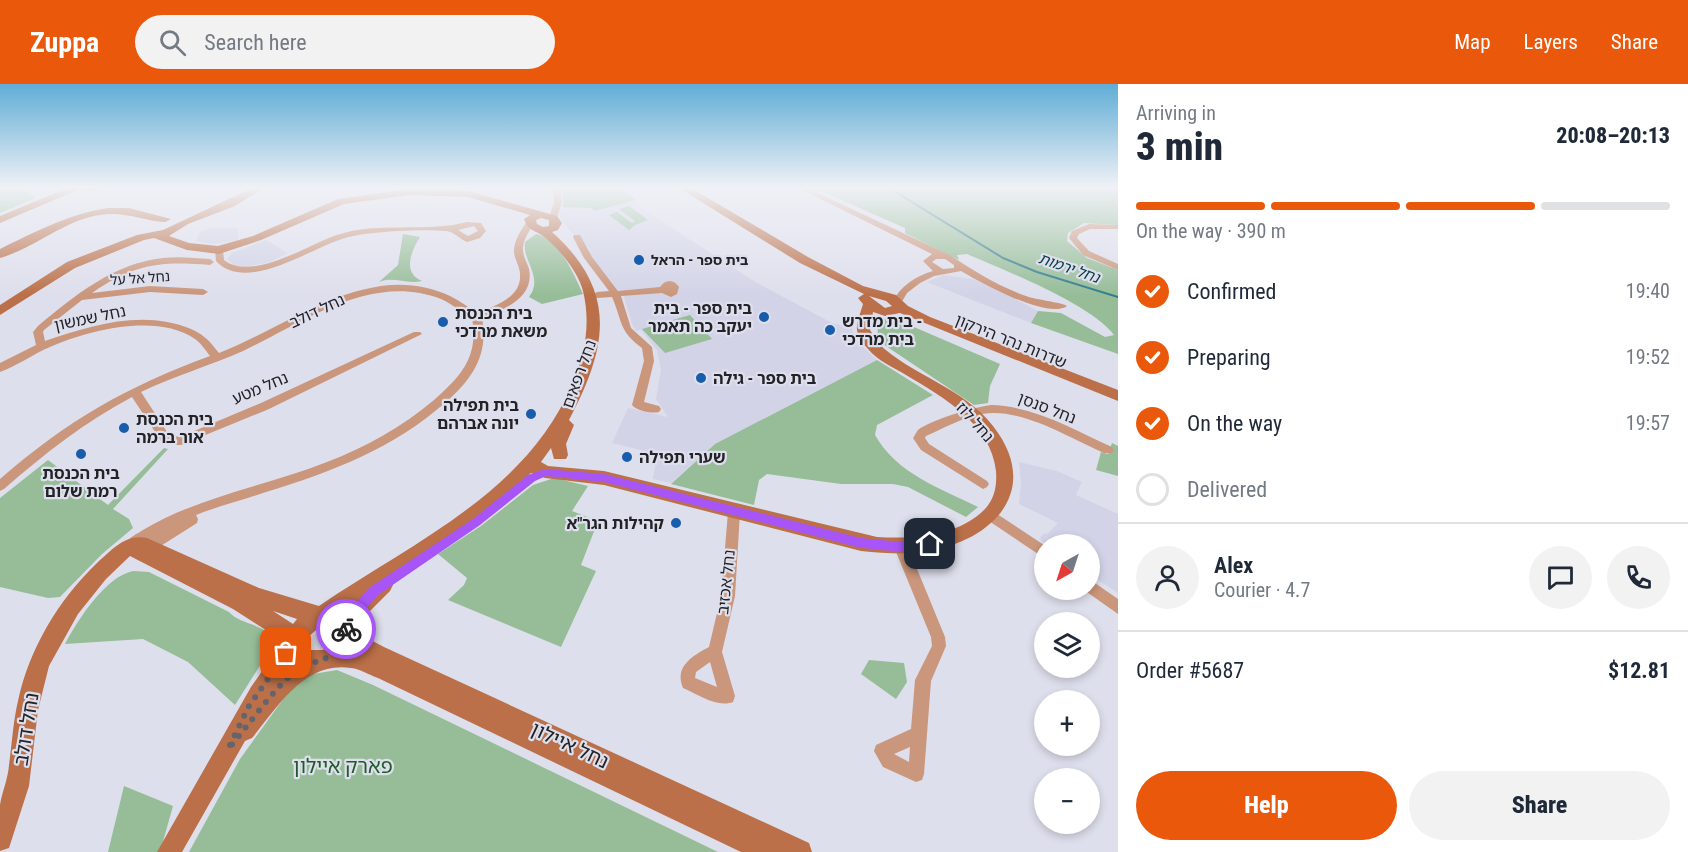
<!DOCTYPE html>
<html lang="en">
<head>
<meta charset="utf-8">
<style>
  :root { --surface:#fff; --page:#f2f2f3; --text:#1f2937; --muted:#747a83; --line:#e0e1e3; --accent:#ea580c }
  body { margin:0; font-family:"Roboto Condensed","Noto Sans Hebrew",sans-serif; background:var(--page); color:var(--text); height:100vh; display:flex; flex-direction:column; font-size:22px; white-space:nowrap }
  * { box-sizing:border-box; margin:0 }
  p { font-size:20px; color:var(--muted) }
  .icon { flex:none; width:33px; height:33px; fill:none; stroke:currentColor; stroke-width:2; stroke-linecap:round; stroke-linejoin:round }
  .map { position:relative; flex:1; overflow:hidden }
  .details { display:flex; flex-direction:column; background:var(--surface); width:570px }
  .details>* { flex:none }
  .needle { width:39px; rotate:219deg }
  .controls { position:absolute; left:1034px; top:450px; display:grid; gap:12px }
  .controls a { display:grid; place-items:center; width:66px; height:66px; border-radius:50%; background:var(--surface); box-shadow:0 3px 9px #0003; font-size:30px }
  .pin { position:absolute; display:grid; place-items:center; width:51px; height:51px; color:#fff; margin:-26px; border-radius:12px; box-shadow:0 3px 9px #0006 }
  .courier { position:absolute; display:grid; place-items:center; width:60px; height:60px; margin:-30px; border:4px solid #a855f7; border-radius:50%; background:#fff; color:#222; box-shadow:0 2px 8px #0007 }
  .overview em { font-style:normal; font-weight:800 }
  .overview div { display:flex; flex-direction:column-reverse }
  .overview { display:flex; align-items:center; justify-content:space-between; height:102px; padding:0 18px }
  h1 { font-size:39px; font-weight:800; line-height:45px }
  .bar { display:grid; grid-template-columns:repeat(4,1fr); gap:9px 6px; align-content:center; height:72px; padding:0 18px }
  .bar i { height:8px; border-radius:4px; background:var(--line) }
  .bar .current { background:var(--accent) }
  .bar p { grid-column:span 4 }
  .line { display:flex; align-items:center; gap:15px; padding:0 18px; border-top:2px solid var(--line) }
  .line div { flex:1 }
  .round { display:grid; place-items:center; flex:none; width:63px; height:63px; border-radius:32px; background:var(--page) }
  ol { padding:0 18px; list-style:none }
  li { display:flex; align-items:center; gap:18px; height:66px }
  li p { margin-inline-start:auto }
  li .icon { padding:6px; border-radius:50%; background:var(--accent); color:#fff; stroke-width:4 }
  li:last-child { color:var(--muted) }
  li i { width:33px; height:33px; border:3px solid var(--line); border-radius:50% }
  .action { display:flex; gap:12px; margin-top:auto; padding:12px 18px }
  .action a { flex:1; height:69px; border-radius:36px; background:var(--accent); color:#fff; font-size:24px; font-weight:800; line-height:69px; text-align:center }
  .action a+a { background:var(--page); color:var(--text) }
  header { display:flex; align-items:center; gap:36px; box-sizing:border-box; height:84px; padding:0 30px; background:var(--accent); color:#fff }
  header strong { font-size:28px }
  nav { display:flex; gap:33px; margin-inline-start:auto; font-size:21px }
  .search { width:420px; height:54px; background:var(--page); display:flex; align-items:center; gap:15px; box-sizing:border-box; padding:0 21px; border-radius:33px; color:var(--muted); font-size:22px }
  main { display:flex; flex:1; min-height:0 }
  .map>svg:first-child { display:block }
  .built { fill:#d2d3e7 }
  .green { fill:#96bd98 }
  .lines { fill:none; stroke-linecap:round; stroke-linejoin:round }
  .stream { stroke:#2f7c8e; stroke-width:2 }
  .street { fill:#ca967c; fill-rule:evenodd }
  .secondary { fill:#bb7049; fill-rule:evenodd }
  .route { fill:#a855f7 }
  .done { stroke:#64646c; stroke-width:6; stroke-dasharray:0 10.8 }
  .poi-dot { fill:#175dac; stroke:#dedfec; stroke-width:2 }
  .labels { text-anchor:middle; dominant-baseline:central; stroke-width:4.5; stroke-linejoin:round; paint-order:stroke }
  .far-poi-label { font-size:14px; font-weight:bold; fill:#222227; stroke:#dedfec; text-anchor:start }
  .far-street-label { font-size:14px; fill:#222227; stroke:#dedfec }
  .far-water-label { font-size:15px; font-style:italic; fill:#073a44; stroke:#dedfec }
  .poi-label { font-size:16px; font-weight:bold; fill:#222227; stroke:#dedfec; text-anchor:start }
  .street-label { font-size:16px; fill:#222227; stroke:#dedfec }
  .near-street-label { font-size:20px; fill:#222227; stroke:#dedfec }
  .near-park-label { font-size:20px; fill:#1e5c27; stroke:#dedfec }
</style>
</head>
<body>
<header>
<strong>Zuppa</strong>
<div class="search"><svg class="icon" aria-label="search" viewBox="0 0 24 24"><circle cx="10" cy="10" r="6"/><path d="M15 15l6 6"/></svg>Search here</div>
<nav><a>Map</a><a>Layers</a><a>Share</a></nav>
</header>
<main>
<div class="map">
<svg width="1118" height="768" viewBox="0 0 1118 768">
  <rect width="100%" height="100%" fill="#dedfec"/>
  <g class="built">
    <path d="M631,117L752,196L832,239L852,244L855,255L877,276L715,360L671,399L653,395L657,370L612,359L628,324L668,333L656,315L661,286L657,266L641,246L636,247L632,240L624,213L588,169L590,165L569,146L559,131L563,123L591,124L594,127Z"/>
    <path d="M210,144H238V156L212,160L196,157L200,148Z"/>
    <path d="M266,156L288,169L270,178L245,183L235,182L227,175L232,169Z"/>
    <path d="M943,191L972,195L985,199L1038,227L1031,239L927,198Z"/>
    <path d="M1019,378L1057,387L1082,398L1076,411L1118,430V509L1089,490V460H1047L1041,457L1040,453L1045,449L1047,450L1058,439L1019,420L1021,398Z"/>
  </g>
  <g class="green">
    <path d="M0,104H24L36,114L0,129Z"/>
    <path d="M563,104H620L636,116L594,127L591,124L563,123Z"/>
    <path d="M814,104H1118V141L1084,139L1068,149L1067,157L1087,174L1118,186V270L1031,239L1038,227L1061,229L1105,253L1114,251C1091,220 1004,186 967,170L957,171L959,176L905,149V144Z"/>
    <path d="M629,122L648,136L635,141L629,146L609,131L617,128L632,139L635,137L619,125Z"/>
    <path d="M403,150L420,153C411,167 402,189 422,197C407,201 393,192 379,198L398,181Z"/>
    <path d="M536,150C559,154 574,191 583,210L542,220L529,213C544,193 522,177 525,158Z"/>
    <path d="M690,231L712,255L665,269L642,245Z"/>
    <path d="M893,234L1000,280L990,302L988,319L974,321L883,260L878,252L877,240L882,235Z"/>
    <path d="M877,276L933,311L877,341L875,351C897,390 940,404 978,423L966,433L908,403L893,400H841L767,390L759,396L754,421L671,400L715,360Z"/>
    <path d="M1112,359L1118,362V392L1096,386L1101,368L1108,370Z"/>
    <path d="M164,364L168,365L113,425L129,435L133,444L102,470L60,513L48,514L0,503V414L48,376L108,421Z"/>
    <path d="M554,394L588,402L572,427L598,437L581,481L596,487L561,563L448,516L464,501L467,494L438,470L481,442L533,401Z"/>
    <path d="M133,487L149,488L229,528C241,541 260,538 276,556L235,621L188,578L143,555L65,560C77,537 106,492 133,487Z"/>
    <path d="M869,576L904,579L907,598L896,615L861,590Z"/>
    <path d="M337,586L373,601L718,768H189L240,675L289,607L307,591Z"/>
    <path d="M124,702L173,722L160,768H108Z"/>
  </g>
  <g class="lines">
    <path class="stream" d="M889,104L1003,174L1037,188L1118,213"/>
    <g class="street">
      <path d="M552,104H560L562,118L557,134L553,136L549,134L554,118Z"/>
      <path d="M798,104H807L950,171C974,187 998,202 1026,212C1036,216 1061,218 1067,222C1047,236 980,198 961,187L934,192L920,199L907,209L900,221H894L892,219C900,202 916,192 933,187L923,177L932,170ZM936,175H945L954,181V184L943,185L932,178Z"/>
      <path d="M528,136L535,138C530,146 524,154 523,163C522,171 527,178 529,185C535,214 503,226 482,234C489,271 472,295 446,318C394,364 332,388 266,408C243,416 219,422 196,431L198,435L197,439L156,465L151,467L146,465L144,461L146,458L132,466L127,464L125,460C129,453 137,450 143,446C200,412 266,402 327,378C366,363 402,343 434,316C461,292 479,273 472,234C462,228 452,220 441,215C371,188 304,238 243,267C209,282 174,292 141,308L169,351L180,353L261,319L414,248H420L422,250L269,325L181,361H171L161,357L132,313C85,338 44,370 4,405L0,407V395C68,336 126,303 210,272C206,267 201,259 195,255C157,229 89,246 50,263C33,270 17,282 0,288V279L36,261L33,248L38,242C74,212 114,179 163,174C179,172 194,174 210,175L214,178L210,181C160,177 134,180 92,209L150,202L203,205L208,208L203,211L150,208L82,216L44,246L43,248L45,257C91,241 144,225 191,245C195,247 200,249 203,252C209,256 214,263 219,269C290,242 370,174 450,212C460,217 469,224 478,229C495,222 522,213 520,190C520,182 514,175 514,167C514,156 522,145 528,136Z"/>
      <path d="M467,138L481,139L486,147L480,154L467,158C460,155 454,148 447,147C422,145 369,147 345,154C310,164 247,210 216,177L215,166L219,163L223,166L224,176C252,198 307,161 337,151C379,137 425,149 467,138ZM474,142L478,147L468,152L458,146Z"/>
      <path d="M1089,140L1118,141V145H1090L1079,150L1077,154L1089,167L1118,180V186L1083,171L1069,154L1072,147Z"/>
      <path d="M574,151H580L592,173L618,207L660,203C665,195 674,195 679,203L677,210L671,213L662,209L621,212L631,244L652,263L654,277L644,318L659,322L661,325L659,328C652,330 637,327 632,321L644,277L642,264C618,246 623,238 612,213L597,214L592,211L597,208L609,207L584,174L573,153Z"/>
      <path d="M991,321C1034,322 1074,346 1112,363L1114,366L1112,369H1104C1069,354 1021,323 982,330C962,334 944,344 926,352L925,354L929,360L987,397L989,400L987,403L983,405L921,366L913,354C914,353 917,347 918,346C930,336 975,323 991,321Z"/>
      <path d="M734,423L738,424L740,428L735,512L722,568L735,612L733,618C717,624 697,610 683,604C674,583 692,572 709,563L721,512L728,428L730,424ZM710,578L717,603L695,594L696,588Z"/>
      <path d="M991,426L1044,461V474L986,435L985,431L986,427Z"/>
      <path d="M901,457L906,459L908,463L945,553L946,562L931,597L924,690L922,696L916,698L883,683L874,667L876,661L911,645L915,596L932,562L931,553L894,463L896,459ZM910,663L909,678L894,670Z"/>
      <path d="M1089,495L1118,515V530L1084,506H1089Z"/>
    </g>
    <g class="secondary">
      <path d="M67,104H101L96,107L80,105L0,139V132Z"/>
      <path d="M252,104H264L235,122L188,140L169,152L189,159L218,162L253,152L338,115L410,105L468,107L557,132L562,139L558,146L552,148C619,208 607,264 569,336L574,341L566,360L568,371L566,375H554L551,364L541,378L548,382L604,387L877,453C914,455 957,453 985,425C995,414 997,401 996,387C991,340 943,313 906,291C893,283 878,277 868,265C851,246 857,241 863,220L858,214L864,210L800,179L679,104H691L808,173L863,202L896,211L908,222L930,233L1118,306V317L900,229L885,232L873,228L870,246L878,259C912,292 963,303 993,342C1043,406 993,457 925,468C904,471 882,469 861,467L604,401L545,394L531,389L471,441L390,496L393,501L390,507L356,541L365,553L384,563L809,759L812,768H741L378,594C369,591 360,585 351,584C304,577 278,623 252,654L245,657L182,768H157L251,603L283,557L233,525L130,472L106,495L78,530L49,582L38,626L29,702L9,764L0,767C0,752 0,736 0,721C2,708 8,695 9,681C12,660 13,638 18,617C29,565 59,515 97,479C113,465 125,450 147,454L259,504L319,522C411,459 527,409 572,300C585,270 591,240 583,207C579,189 558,163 543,152C535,146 528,147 524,135L530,131L468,113L410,111L344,120L261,156L219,170L187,166L154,154L144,156L75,184L0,231V221L67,178L137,151L163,146ZM541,134L549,136V142L543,143L537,140L536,136ZM869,212L886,217L892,222L885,224ZM273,527L297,535L293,540ZM322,541H331L335,545L334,555L323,566H311L306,560L308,553Z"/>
      <path d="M108,124H129L171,135L165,138C146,137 129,129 109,130C68,132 38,163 0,174V165C35,148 68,130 108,124Z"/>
    </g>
  </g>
  <linearGradient id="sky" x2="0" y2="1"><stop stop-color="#60add6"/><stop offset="0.49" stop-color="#f0f1f6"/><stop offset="1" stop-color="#f0f1f6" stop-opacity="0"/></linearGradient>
  <rect width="1118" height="211" fill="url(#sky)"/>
  <path class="route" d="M545,385L604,390L861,454L901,458L930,455L936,460C926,473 877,465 861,464L604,398L546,392L535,397L480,441L378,511L350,541V549H342L338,540L339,536L369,504L473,435L528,391Z"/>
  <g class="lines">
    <path class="done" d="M286,569L249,622L228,665C246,645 276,601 296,587C315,574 348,576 346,545"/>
  </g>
  <g class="poi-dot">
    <circle cx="639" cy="176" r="6"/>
    <circle cx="764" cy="233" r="6"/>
    <circle cx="443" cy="238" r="6"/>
    <circle cx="830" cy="246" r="6"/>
    <circle cx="701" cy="294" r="6"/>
    <circle cx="531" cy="330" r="6"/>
    <circle cx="124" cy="344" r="6"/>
    <circle cx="81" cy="370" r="6"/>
    <circle cx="627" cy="373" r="6"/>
    <circle cx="676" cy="439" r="6"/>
  </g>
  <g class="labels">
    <g class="far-poi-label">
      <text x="651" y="176">בית ספר - הראל</text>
    </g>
    <g class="far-street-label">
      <text transform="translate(140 194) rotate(-4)">נחל אל על</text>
    </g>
    <g class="far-water-label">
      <text transform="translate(1069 184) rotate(19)">נחל ירמות</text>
    </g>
    <g class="poi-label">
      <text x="752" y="224" text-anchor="end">בית ספר - בית<tspan x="752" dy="18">יעקב כה תאמר</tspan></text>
      <text x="455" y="229">בית הכנסת<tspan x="455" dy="18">משאת מרדכי</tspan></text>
      <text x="842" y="237">בית מדרש -<tspan x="842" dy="18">בית מרדכי</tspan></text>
      <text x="713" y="294">בית ספר - גילה</text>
      <text x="519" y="321" text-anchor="end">בית תפילה<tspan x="519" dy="18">יונה אברהם</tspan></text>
      <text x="136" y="335">בית הכנסת<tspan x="136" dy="18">אור ברמה</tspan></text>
      <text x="639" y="373">שערי תפילה</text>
      <text x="81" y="389" text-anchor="middle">בית הכנסת<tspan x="81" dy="18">רמת שלום</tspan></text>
      <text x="664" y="439" text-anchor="end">קהילות הגר"א</text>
    </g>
    <g class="street-label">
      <text transform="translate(317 227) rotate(-25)">נחל דולב</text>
      <text transform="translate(90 234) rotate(-12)">נחל שמשון</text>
      <text transform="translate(1011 257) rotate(22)">שדרות נהר הירקון</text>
      <text transform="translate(579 290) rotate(-70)">נחל רפאים</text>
      <text transform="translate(260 304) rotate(-23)">נחל מטע</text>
      <text transform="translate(1047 324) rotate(21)">נחל סנסן</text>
      <text transform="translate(975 338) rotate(48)">נחל לוז</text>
      <text transform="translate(726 498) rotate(-84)">נחל אכזיב</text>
    </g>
    <g class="near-street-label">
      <text transform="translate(26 645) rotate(-81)">נחל דולב</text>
      <text transform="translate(570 661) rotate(25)">נחל איילון</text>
    </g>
    <g class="near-park-label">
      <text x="343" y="682">פארק איילון</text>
    </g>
  </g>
</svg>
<div class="controls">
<a><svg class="needle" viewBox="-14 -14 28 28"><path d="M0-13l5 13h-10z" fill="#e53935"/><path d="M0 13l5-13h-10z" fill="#747a83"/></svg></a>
<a><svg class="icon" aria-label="layers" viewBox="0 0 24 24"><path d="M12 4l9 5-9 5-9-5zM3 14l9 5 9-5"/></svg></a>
<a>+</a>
<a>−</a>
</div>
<div class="pin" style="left:286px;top:569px;background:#ea580c"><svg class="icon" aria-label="bag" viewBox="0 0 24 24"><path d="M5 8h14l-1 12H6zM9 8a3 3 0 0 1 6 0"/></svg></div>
<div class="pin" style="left:930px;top:460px;background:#1f2937"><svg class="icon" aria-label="home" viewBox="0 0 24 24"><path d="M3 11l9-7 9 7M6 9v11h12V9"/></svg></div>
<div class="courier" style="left:346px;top:545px"><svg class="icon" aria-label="bike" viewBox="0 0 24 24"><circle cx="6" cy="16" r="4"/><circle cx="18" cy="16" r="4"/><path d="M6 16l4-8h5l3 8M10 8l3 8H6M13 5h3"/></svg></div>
</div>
<section class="details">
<div class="overview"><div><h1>3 min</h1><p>Arriving in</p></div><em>20:08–20:13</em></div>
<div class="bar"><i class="current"></i><i class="current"></i><i class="current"></i><i></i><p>On the way · 390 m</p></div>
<ol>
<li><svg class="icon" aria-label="check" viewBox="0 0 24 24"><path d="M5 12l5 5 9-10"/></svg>Confirmed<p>19:40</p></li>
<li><svg class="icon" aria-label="check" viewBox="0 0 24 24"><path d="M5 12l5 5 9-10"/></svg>Preparing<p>19:52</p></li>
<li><svg class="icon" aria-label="check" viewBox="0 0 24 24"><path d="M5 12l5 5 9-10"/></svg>On the way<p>19:57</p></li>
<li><i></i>Delivered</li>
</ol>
<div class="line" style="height:108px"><a class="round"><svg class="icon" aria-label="person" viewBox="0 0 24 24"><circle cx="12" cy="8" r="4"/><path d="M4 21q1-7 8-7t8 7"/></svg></a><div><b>Alex</b><p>Courier · 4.7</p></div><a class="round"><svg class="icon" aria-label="chat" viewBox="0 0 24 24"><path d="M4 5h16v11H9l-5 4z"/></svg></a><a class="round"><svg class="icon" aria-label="phone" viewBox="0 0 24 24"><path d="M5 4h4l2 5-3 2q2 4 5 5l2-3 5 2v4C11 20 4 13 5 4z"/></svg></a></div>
<div class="line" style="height:78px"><div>Order #5687</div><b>$12.81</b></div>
<div class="action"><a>Help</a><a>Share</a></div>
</section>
</main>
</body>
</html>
